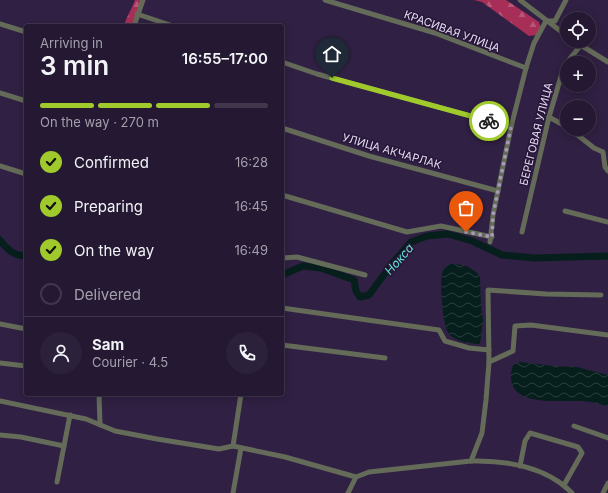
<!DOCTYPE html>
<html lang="en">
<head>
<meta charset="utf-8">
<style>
  :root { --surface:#241832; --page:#2c213a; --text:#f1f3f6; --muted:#a3a0ac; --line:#41374d; --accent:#a0ca2c }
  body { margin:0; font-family:Inter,sans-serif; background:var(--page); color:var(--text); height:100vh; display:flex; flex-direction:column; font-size:15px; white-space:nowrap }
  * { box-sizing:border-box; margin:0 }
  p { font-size:13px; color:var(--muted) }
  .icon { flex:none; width:22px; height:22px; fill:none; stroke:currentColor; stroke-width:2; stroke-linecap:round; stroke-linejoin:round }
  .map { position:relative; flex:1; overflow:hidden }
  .details { position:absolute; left:24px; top:24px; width:260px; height:372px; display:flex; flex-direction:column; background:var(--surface); border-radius:4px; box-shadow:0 2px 10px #0003,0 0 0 1px var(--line) }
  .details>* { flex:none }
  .tools { position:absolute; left:560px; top:12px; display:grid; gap:8px }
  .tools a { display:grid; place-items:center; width:36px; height:36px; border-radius:50%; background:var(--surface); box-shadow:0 2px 10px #0003,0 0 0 1px var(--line); font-size:20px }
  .pin { position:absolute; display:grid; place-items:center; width:34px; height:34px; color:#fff; margin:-41px -17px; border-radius:50% 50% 50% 0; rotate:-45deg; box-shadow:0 0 4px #0007 }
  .pin .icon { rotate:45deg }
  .courier { position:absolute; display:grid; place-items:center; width:40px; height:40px; margin:-20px; border:3px solid #a0ca2c; border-radius:50%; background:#fff; color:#222; box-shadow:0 1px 5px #0007 }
  .headline em { font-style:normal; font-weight:600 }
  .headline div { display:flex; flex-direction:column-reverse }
  .headline { display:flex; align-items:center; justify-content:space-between; height:68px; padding:0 16px }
  h1 { font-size:26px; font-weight:600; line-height:30px }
  .bar { display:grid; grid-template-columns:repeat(4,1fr); gap:6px 4px; align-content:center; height:48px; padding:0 16px }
  .bar i { height:5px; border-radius:3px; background:var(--line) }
  .bar .active { background:var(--accent) }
  .bar p { grid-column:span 4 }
  .line { display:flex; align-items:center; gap:10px; padding:0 16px; border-top:1px solid var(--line) }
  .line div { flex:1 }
  .round { display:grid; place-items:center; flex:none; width:42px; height:42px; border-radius:21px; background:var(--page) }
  ol { padding:0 16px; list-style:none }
  li { display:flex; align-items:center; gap:12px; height:44px }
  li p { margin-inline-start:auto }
  li .icon { padding:4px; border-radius:50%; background:var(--accent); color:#111; stroke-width:4 }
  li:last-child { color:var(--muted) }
  li i { width:22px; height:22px; border:2px solid var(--line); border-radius:50% }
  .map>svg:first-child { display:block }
  .forest { fill:url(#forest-firs) }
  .water { fill:url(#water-waves) }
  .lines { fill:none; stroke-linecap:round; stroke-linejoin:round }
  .river { stroke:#061f1c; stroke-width:7 }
  .minor { stroke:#646b58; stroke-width:5 }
  .done { stroke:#a599b4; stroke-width:4; stroke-dasharray:0 7.2 }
  .route { stroke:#a0ca2c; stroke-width:5 }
  .labels { text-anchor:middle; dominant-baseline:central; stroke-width:3; stroke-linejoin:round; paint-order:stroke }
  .street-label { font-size:11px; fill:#e4daf1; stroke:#261638 }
  .water-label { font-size:12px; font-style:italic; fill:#64e0d1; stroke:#261638 }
</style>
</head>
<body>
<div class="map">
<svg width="608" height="493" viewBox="0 0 608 493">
  <defs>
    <pattern id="forest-firs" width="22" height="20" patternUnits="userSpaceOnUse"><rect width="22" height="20" fill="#a62e57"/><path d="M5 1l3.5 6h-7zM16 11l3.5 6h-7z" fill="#b65678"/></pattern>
    <pattern id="water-waves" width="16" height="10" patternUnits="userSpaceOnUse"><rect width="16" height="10" fill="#061f1c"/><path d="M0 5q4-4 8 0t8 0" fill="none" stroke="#2a3f3d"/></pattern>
  </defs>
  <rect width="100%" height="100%" fill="#302043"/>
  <g class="forest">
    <path d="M135,0H143L136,26H124C126,17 132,9 135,0Z"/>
    <path d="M474,0H506L539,22L541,29L537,35L529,36L482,2Z"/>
  </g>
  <g class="water">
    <path d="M450,264C464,264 470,266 480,276L481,307L483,320L480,344C471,344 457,342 450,335C442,328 440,284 442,274C443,269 446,266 450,264Z"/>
    <path d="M520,362L553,366L577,367L608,375V406C599,404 589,401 580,401C554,400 500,408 513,365Z"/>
  </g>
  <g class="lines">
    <g class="river">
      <path d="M0,240C6,248 15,258 26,255"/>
      <path d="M282,275L303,266L321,268L354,280L356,291L360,297L369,295L391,265L411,242L427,236L448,234L472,241L502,255L534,258L608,256"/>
    </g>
    <g class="minor">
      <path d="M325,0L435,33L526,68"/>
      <path d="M520,0L567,36"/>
      <path d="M137,14L173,26"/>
      <path d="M0,24L26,32"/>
      <path d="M134,26L143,0"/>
      <path d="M574,41L608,62"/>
      <path d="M282,62L317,74L511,127"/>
      <path d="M0,93L26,101"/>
      <path d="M549,117L567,127"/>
      <path d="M282,128L369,156L498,191"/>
      <path d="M570,129L594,148L603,152L605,167L608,171"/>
      <path d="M0,166L26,174"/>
      <path d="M282,195L407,232L441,226L492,237"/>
      <path d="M565,211L608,222"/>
      <path d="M522,232L549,117L562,73L564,66L581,45"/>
      <path d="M490,242L493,215L511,127L526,68L534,43L546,21H555L566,0"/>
      <path d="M282,258L297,257L365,275"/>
      <path d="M282,308L439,330L445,341L469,348L489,350"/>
      <path d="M0,324L26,329"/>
      <path d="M282,345L385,358"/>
      <path d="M489,362L513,351L515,326L531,325L608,335"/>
      <path d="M0,363L26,366"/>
      <path d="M99,394L100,425"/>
      <path d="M0,401L86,419L115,431L157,439L219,449L233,446L285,457L356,477L369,472L471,461C506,460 547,467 572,493"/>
      <path d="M574,426L608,438"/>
      <path d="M0,435L21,437L64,446"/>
      <path d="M233,446L241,394"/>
      <path d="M471,461L482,433L486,400L489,362L488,290L546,294L601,295"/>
      <path d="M520,466L525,441L530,433L578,447L582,453L564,485"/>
      <path d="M57,482L70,415"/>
      <path d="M233,493L241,448"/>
      <path d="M348,493L356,477"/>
      <path d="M603,493L608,483"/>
    </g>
  </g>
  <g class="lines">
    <path class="done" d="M466,232L492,237L493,215L511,127L489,121"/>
    <path class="route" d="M332,78L489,121"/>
  </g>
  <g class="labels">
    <g class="street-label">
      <text transform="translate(452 31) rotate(20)">КРАСИВАЯ УЛИЦА</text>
      <text transform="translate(536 134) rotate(-76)">БЕРЕГОВАЯ УЛИЦА</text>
      <text transform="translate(392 151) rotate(16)">УЛИЦА АКЧАРЛАК</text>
    </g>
    <g class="water-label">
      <text transform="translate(399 259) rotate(-49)">Нокса</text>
    </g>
  </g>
</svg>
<div class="tools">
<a><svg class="icon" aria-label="locate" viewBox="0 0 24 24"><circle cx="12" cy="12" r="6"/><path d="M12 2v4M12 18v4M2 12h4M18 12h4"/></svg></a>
<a>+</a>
<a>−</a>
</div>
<div class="pin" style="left:466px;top:232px;background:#ea580c"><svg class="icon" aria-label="bag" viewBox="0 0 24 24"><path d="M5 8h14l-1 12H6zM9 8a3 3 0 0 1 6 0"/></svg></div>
<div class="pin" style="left:332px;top:78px;background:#1f2937"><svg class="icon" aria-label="home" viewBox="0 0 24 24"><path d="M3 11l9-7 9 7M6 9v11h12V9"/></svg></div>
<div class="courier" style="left:489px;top:121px"><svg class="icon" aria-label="bike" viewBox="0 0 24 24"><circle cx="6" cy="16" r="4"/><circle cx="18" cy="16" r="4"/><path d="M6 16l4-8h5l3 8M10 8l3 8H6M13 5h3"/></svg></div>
<section class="details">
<div class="headline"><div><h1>3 min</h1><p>Arriving in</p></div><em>16:55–17:00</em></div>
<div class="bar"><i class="active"></i><i class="active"></i><i class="active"></i><i></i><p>On the way · 270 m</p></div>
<ol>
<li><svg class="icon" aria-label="check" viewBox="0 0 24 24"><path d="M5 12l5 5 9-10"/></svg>Confirmed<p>16:28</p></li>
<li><svg class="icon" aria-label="check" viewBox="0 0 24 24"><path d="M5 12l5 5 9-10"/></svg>Preparing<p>16:45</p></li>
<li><svg class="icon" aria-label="check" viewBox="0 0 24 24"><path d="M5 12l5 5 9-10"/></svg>On the way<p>16:49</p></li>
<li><i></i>Delivered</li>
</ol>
<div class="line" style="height:72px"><a class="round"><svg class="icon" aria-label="person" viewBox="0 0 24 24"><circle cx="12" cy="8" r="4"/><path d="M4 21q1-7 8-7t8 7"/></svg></a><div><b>Sam</b><p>Courier · 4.5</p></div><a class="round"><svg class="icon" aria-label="phone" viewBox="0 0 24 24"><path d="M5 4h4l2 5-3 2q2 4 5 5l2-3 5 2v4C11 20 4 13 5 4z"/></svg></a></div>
</section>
</div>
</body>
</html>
